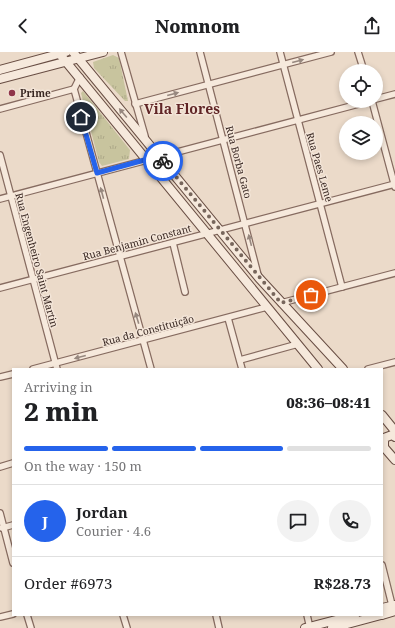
<!DOCTYPE html>
<html lang="en">
<head>
<meta charset="utf-8">
<style>
  :root { --surface:#fff; --page:#f2f2f2; --text:#202124; --muted:#757577; --line:#e0e0e0; --accent:#2563eb }
  body { margin:0; font-family:"Noto Serif",serif; background:var(--page); color:var(--text); height:100vh; display:flex; flex-direction:column; font-size:15px; white-space:nowrap }
  * { box-sizing:border-box; margin:0 }
  p { font-size:13px; color:var(--muted) }
  .icon { flex:none; width:22px; height:22px; fill:none; stroke:currentColor; stroke-width:2; stroke-linecap:round; stroke-linejoin:round }
  .map { position:relative; flex:1; overflow:hidden }
  .panel { position:absolute; left:12px; top:316px; width:371px; height:248px; display:flex; flex-direction:column; background:var(--surface); border-radius:0px; box-shadow:0 2px 6px #0003 }
  .panel>* { flex:none }
  .buttons { position:absolute; left:339px; top:12px; display:grid; gap:8px }
  .buttons a { display:grid; place-items:center; width:44px; height:44px; border-radius:50%; background:var(--surface); box-shadow:0 2px 6px #0003; font-size:20px }
  .pin { position:absolute; display:grid; place-items:center; width:34px; height:34px; color:#fff; margin:-17px; border:2px solid #fff; border-radius:50%; box-shadow:0 1px 4px #0007 }
  .courier { position:absolute; display:grid; place-items:center; width:40px; height:40px; margin:-20px; border:3px solid #2563eb; border-radius:50%; background:#fff; color:#222; box-shadow:0 1px 5px #0007 }
  .headline em { font-style:normal; font-weight:800 }
  .headline div { display:flex; flex-direction:column-reverse }
  .headline { display:flex; align-items:center; justify-content:space-between; height:68px; padding:0 12px }
  h1 { font-size:26px; font-weight:800; line-height:30px }
  .bar { display:grid; grid-template-columns:repeat(4,1fr); gap:6px 4px; align-content:center; height:48px; padding:0 12px }
  .bar i { height:5px; border-radius:3px; background:var(--line) }
  .bar .selected { background:var(--accent) }
  .bar p { grid-column:span 4 }
  .line { display:flex; align-items:center; gap:10px; padding:0 12px; border-top:1px solid var(--line) }
  .line div { flex:1 }
  .round { display:grid; place-items:center; flex:none; width:42px; height:42px; border-radius:21px; background:var(--page) }
  header { display:flex; justify-content:space-between; align-items:center; height:52px; padding:0 12px; background:var(--surface); font-size:18px; font-weight:800 }
  .map>svg:first-child { display:block }
  .park { fill:url(#park-tufts) }
  .lines { fill:none; stroke-linecap:round; stroke-linejoin:round }
  .street-casing { stroke:#866b60; stroke-width:8 }
  .secondary-casing { stroke:#684d43; stroke-width:10 }
  .street { stroke:#f6e9dc; stroke-width:5.5 }
  .secondary { stroke:#f6e9dc; stroke-width:8 }
  .oneway { fill:#97887f }
  .done { stroke:#77665c; stroke-width:4; stroke-dasharray:0 7.2 }
  .route { stroke:#2563eb; stroke-width:5 }
  .poi-dot { fill:#8f354a; stroke:#f3e5d8; stroke-width:1.5 }
  .labels { text-anchor:middle; dominant-baseline:central; stroke-width:3; stroke-linejoin:round; paint-order:stroke }
  .poi-label { font-size:10px; font-weight:bold; fill:#382722; stroke:#f3e5d8; text-anchor:start }
  .street-label { font-size:10px; fill:#382722; stroke:#f3e5d8 }
  .district-label { font-size:14px; font-weight:bold; fill:#602526; stroke:#f3e5d8 }
</style>
</head>
<body>
<header><svg class="icon" aria-label="back" viewBox="0 0 24 24"><path d="M15 5l-7 7 7 7"/></svg>Nomnom<svg class="icon" aria-label="share" viewBox="0 0 24 24"><path d="M12 15V3M7 8l5-5 5 5M5 13v7h14v-7"/></svg></header>
<div class="map">
<svg width="395" height="576" viewBox="0 0 395 576">
  <defs>
    <pattern id="park-tufts" width="24" height="20" patternUnits="userSpaceOnUse"><rect width="24" height="20" fill="#c8c49e"/><path d="M3 7l-1-3M5 7V3M7 7l1-3M15 17l-1-3M17 17v-4M19 17l1-3" fill="none" stroke="#ada888"/></pattern>
  </defs>
  <rect width="100%" height="100%" fill="#ebdac9"/>
  <g class="park">
    <path d="M113,3L119,6L128,49H125L94,16L93,10Z"/>
    <path d="M83,39L130,98L129,107L102,114L99,110L81,41Z"/>
  </g>
  <g class="lines">
    <defs>
      <g id="street">
        <path d="M121,0L145,84"/>
        <path d="M200,0L258,223"/>
        <path d="M280,0L342,235"/>
        <path d="M358,0L364,19"/>
        <path d="M80,25L74,37L151,317"/>
        <path d="M376,47L395,42"/>
        <path d="M372,49L395,135"/>
        <path d="M135,52L331,0"/>
        <path d="M0,57L74,37"/>
        <path d="M0,103L57,317"/>
        <path d="M0,147L370,49"/>
        <path d="M173,191L185,240"/>
        <path d="M0,236L395,132"/>
        <path d="M281,251L395,221"/>
        <path d="M228,266L242,317"/>
        <path d="M240,308L298,292"/>
        <path d="M33,317L267,255"/>
        <path d="M368,317L395,310"/>
        <path d="M0,325L13,322"/>
        <path d="M0,415L13,411"/>
        <path d="M0,461L13,511"/>
        <path d="M2,476L13,473"/>
        <path d="M382,513L392,553"/>
        <path d="M27,563L31,576"/>
        <path d="M123,563L127,576"/>
        <path d="M216,563L219,576"/>
        <path d="M307,563L310,576"/>
        <path d="M0,565L13,562"/>
      </g>
      <g id="secondary">
        <path d="M58,0L318,317"/>
        <path d="M73,0L259,226L343,317"/>
        <path d="M0,18L66,0"/>
        <path d="M0,27L103,0"/>
        <path d="M382,363L395,379"/>
        <path d="M382,393L395,408"/>
        <path d="M384,396V386L392,383L395,385"/>
        <path d="M382,556L395,553"/>
        <path d="M382,563L395,559"/>
        <path d="M305,576L355,563"/>
        <path d="M332,576L381,563"/>
      </g>
    </defs>
    <use href="#street" class="street-casing"/>
    <use href="#secondary" class="secondary-casing"/>
    <use href="#street" class="street"/>
    <use href="#secondary" class="secondary"/>
  </g>
  <defs><path id="oneway-solid" d="M-6-.8H1V-3.2L6.5 0L1 3.2V.8H-6Z"/></defs>
  <g class="oneway">
    <use href="#oneway-solid" transform="translate(298 9) rotate(-15)"/>
    <use href="#oneway-solid" transform="translate(173 42) rotate(-15)"/>
    <use href="#oneway-solid" transform="translate(123 61) rotate(-130)"/>
    <use href="#oneway-solid" transform="translate(102 141) rotate(-105)"/>
    <use href="#oneway-solid" transform="translate(250 188) rotate(-104)"/>
    <use href="#oneway-solid" transform="translate(137 266) rotate(-107)"/>
    <use href="#oneway-solid" transform="translate(80 305) rotate(165)"/>
  </g>
  <g class="lines">
    <path class="done" d="M163,109L281,251L311,243"/>
    <path class="route" d="M81,65L97,121L159,104L163,109"/>
  </g>
  <circle class="poi-dot" cx="12" cy="41" r="4"/>
  <g class="labels">
    <g class="poi-label">
      <text x="20" y="41">Prime</text>
    </g>
    <g class="street-label">
      <text transform="translate(239 110) rotate(75)">Rua Borba Gato</text>
      <text transform="translate(320 115) rotate(74)">Rua Paes Leme</text>
      <text transform="translate(137 190) rotate(-15)">Rua Benjamin Constant</text>
      <text transform="translate(37 208) rotate(75)">Rua Engenheiro Saint Martin</text>
      <text transform="translate(148 278) rotate(-15)">Rua da Constituição</text>
    </g>
    <g class="district-label">
      <text x="182" y="56">Vila Flores</text>
    </g>
  </g>
</svg>
<div class="buttons">
<a><svg class="icon" aria-label="locate" viewBox="0 0 24 24"><circle cx="12" cy="12" r="6"/><path d="M12 2v4M12 18v4M2 12h4M18 12h4"/></svg></a>
<a><svg class="icon" aria-label="layers" viewBox="0 0 24 24"><path d="M12 4l9 5-9 5-9-5zM3 14l9 5 9-5"/></svg></a>
</div>
<div class="pin" style="left:311px;top:243px;background:#ea580c"><svg class="icon" aria-label="bag" viewBox="0 0 24 24"><path d="M5 8h14l-1 12H6zM9 8a3 3 0 0 1 6 0"/></svg></div>
<div class="pin" style="left:81px;top:65px;background:#1f2937"><svg class="icon" aria-label="home" viewBox="0 0 24 24"><path d="M3 11l9-7 9 7M6 9v11h12V9"/></svg></div>
<div class="courier" style="left:163px;top:109px"><svg class="icon" aria-label="bike" viewBox="0 0 24 24"><circle cx="6" cy="16" r="4"/><circle cx="18" cy="16" r="4"/><path d="M6 16l4-8h5l3 8M10 8l3 8H6M13 5h3"/></svg></div>
<section class="panel">
<div class="headline"><div><h1>2 min</h1><p>Arriving in</p></div><em>08:36–08:41</em></div>
<div class="bar"><i class="selected"></i><i class="selected"></i><i class="selected"></i><i></i><p>On the way · 150 m</p></div>
<div class="line" style="height:72px"><b class="round" style="background:var(--accent);color:#fff">J</b><div><b>Jordan</b><p>Courier · 4.6</p></div><a class="round"><svg class="icon" aria-label="chat" viewBox="0 0 24 24"><path d="M4 5h16v11H9l-5 4z"/></svg></a><a class="round"><svg class="icon" aria-label="phone" viewBox="0 0 24 24"><path d="M5 4h4l2 5-3 2q2 4 5 5l2-3 5 2v4C11 20 4 13 5 4z"/></svg></a></div>
<div class="line" style="height:52px"><div>Order #6973</div><b>R$28.73</b></div>
</section>
</div>
</body>
</html>
